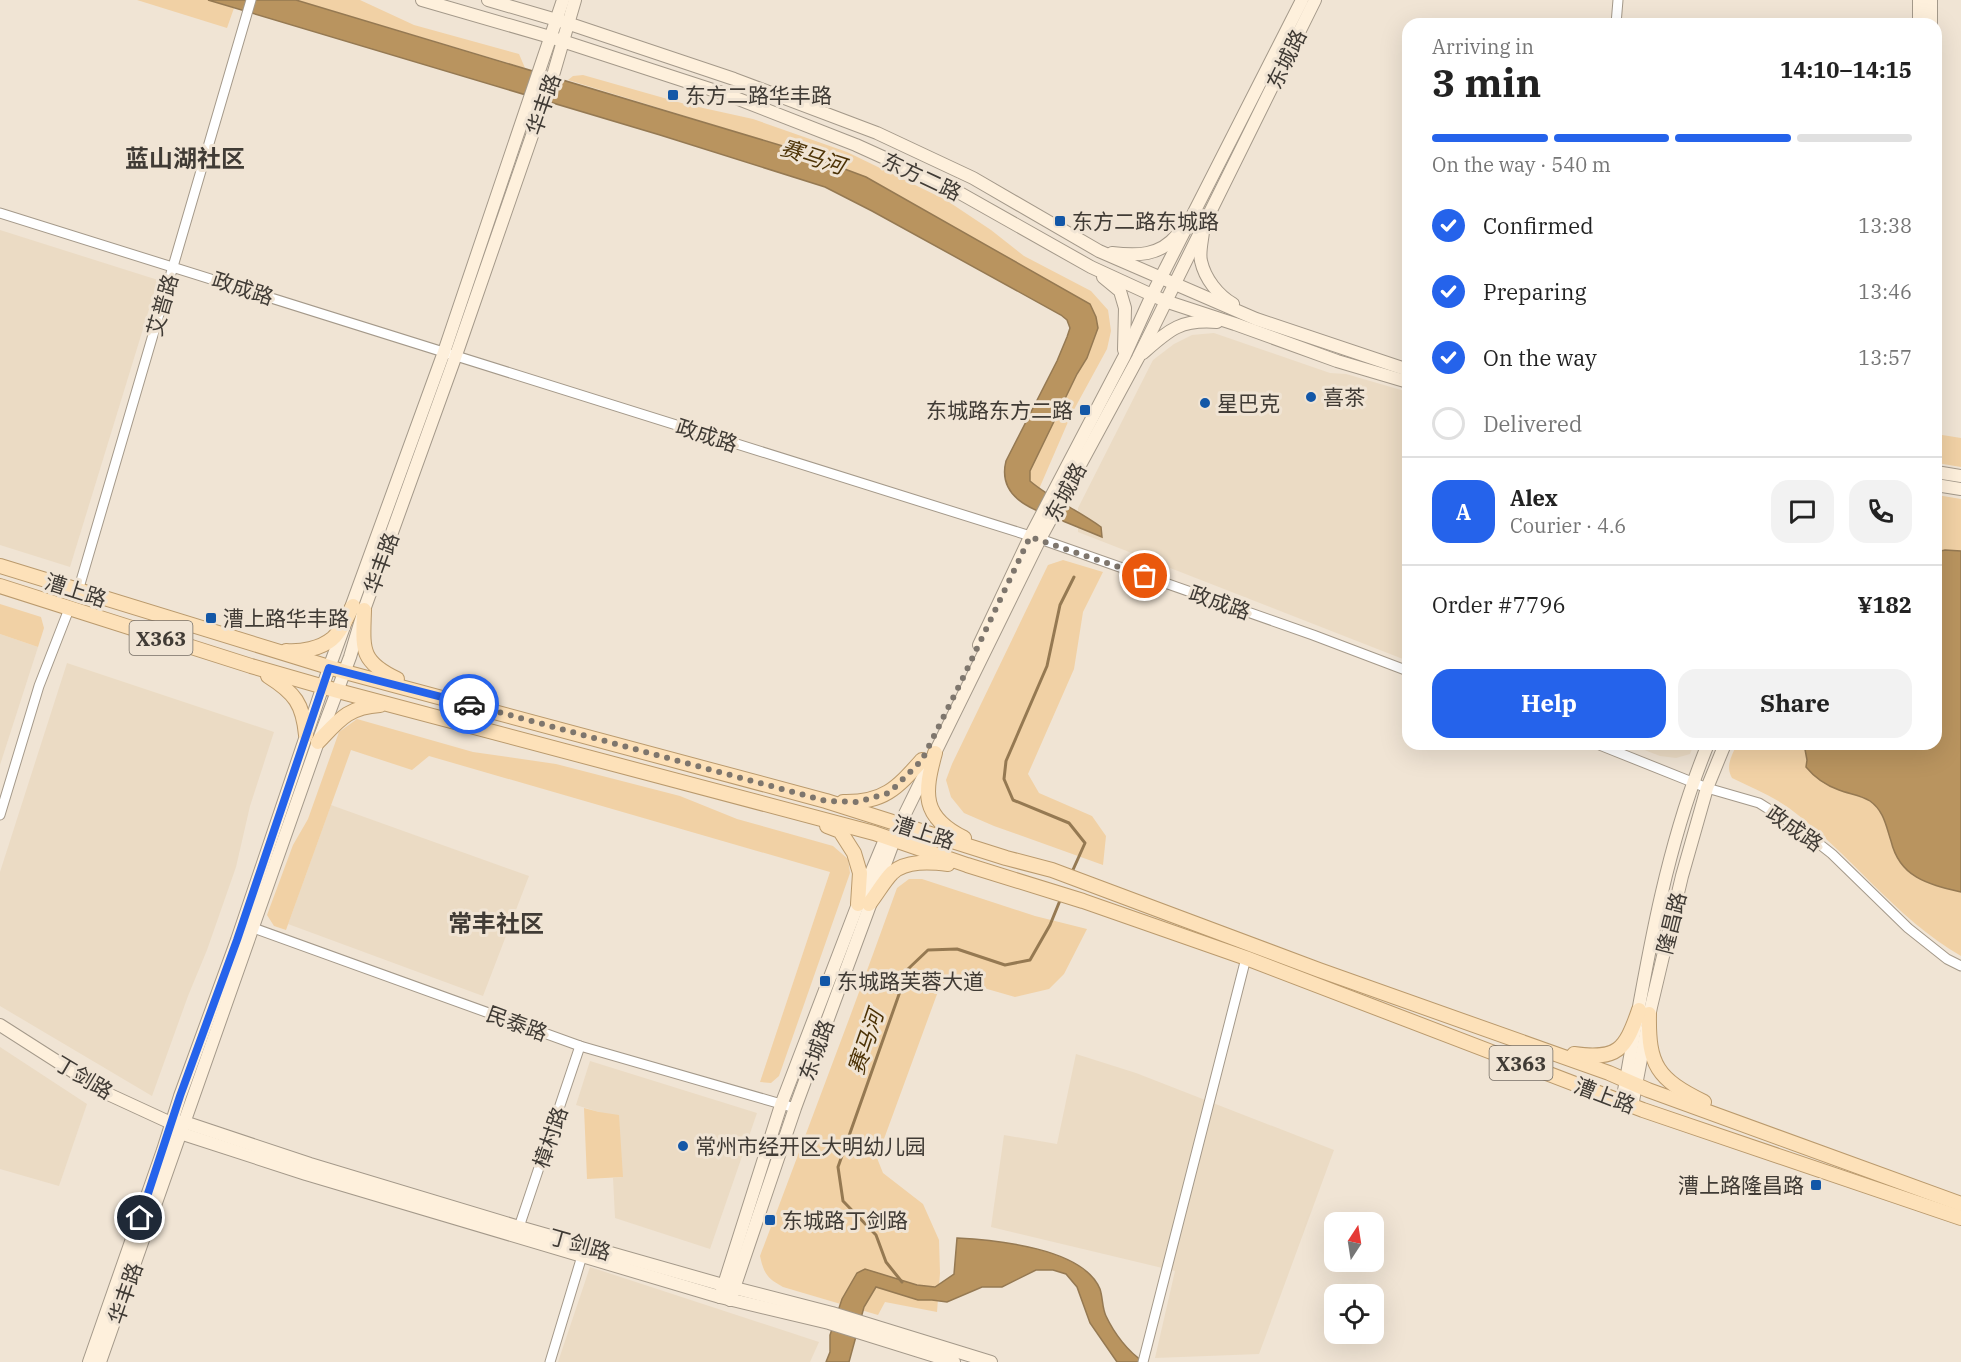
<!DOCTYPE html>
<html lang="en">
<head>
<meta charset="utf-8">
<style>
  :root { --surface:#fff; --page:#f2f2f2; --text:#222; --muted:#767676; --line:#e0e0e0; --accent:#2563eb }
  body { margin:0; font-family:"IBM Plex Serif","Noto Sans SC",serif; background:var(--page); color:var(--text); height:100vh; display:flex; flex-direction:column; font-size:22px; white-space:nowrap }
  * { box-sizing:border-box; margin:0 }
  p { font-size:20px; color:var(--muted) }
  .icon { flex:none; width:33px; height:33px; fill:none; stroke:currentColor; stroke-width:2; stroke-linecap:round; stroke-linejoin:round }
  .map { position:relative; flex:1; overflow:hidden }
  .drawer { position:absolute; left:1402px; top:18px; width:540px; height:732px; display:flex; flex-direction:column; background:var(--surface); border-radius:18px; box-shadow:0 6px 24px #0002 }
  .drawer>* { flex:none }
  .needle { width:39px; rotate:12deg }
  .tools { position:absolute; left:1324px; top:1212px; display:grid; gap:12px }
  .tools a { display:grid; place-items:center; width:60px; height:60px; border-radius:12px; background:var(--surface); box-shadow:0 6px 24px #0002; font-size:30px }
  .pin { position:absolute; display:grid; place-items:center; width:51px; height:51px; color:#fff; margin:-26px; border:3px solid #fff; border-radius:50%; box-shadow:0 2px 6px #0007 }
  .courier { position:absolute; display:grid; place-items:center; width:60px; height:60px; margin:-30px; border:4px solid #2563eb; border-radius:50%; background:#fff; color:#222; box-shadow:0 2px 8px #0007 }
  .summary em { font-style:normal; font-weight:800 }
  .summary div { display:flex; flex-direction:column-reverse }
  .summary { display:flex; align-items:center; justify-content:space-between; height:102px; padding:0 30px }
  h1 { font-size:39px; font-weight:800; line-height:45px }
  .bar { display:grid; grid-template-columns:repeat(4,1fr); gap:9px 6px; align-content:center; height:72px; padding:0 30px }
  .bar i { height:8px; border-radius:4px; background:var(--line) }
  .bar .active { background:var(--accent) }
  .bar p { grid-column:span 4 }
  .line { display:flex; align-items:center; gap:15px; padding:0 30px; border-top:2px solid var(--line) }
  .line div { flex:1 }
  .round { display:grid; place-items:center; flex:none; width:63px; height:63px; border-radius:18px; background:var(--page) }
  ol { padding:0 30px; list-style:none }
  li { display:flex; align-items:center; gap:18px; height:66px }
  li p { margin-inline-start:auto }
  li .icon { padding:6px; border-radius:50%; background:var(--accent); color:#fff; stroke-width:4 }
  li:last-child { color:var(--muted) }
  li i { width:33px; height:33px; border:3px solid var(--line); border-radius:50% }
  .button { display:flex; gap:12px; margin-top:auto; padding:12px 30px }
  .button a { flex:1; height:69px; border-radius:18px; background:var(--accent); color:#fff; font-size:24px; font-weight:800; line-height:69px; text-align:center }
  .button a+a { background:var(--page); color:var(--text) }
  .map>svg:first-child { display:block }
  .built { fill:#ebdbc4 }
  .green { fill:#f1d1a5 }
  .water { fill:#b9945f; stroke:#957952; stroke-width:1.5 }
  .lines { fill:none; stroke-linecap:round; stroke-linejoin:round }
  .stream { stroke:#957952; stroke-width:3 }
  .street-casing { stroke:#a4998a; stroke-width:11 }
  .secondary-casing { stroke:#a4998a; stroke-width:14 }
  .primary-casing { stroke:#ba9a6d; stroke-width:16 }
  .street { stroke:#fff; stroke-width:9 }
  .secondary { stroke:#fef0dc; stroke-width:12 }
  .primary { stroke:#fde1b9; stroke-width:14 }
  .done { stroke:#7e766d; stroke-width:6; stroke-dasharray:0 10.8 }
  .route { stroke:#2563eb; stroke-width:8 }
  .poi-dot { fill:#1357a7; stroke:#f0e4d4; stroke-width:2 }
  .labels { text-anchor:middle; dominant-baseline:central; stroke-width:6; stroke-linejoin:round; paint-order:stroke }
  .shield { fill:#f0e4d4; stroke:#756e65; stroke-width:1.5 }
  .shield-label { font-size:20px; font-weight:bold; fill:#403b35 }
  .street-label { font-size:21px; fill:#403b35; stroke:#f0e4d4 }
  .poi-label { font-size:21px; fill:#403b35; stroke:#f0e4d4; text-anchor:start }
  .water-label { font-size:22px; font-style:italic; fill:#4c3205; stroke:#f0e4d4 }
  .quarter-label { font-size:24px; font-weight:bold; fill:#403b35; stroke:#f0e4d4 }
</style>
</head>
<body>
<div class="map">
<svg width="1961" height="1362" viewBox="0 0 1961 1362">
  <rect width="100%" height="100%" fill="#f0e4d4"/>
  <g class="built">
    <path d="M0,230L158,280L70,567L0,545Z"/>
    <path d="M1214,333L1330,373L1346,374L1408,392V661L1078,532V508L1153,360L1174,344L1192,335Z"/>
    <path d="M0,634L38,647L0,765Z"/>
    <path d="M67,663L274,732L250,806L236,867L207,950L188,996L152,1096L0,1006V872Z"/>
    <path d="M1629,744H1694L1690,754L1676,758L1660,756Z"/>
    <path d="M331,805L529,876L483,996L288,924Z"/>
    <path d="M0,1047L87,1104L59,1186L0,1169Z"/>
    <path d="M1076,1054L1136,1073L1334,1150L1259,1354L1155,1358L1175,1271L991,1227L1004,1135L1057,1144Z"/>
    <path d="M590,1061L757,1113L710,1249L615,1218L613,1178L623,1177L599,1112L576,1105Z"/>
    <path d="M590,1267L819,1342L810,1362H558Z"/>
  </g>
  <g class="green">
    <path d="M137,0H208L234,8L227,28Z"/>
    <path d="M296,0H360L414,25L519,54L525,68Z"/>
    <path d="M583,75L685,104L753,119L847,152L946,200L991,230L1024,256L1091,291L1108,310L1111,331L1107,349L1071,415L1039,489L1030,481V471L1077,374L1087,358L1090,304L866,177L786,147L568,80L573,76Z"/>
    <path d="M1936,434L1961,438V467L1937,463Z"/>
    <path d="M1937,495L1961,499V956C1895,918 1850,853 1789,808C1772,796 1751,787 1732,778C1725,766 1732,755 1737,744H1936Z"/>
    <path d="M1063,560L1103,572L1083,612L1074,669L1028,774L1039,793L1092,816L1106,836L1103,865L994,826L964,813L951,797L946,780L952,764L1048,565Z"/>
    <path d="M0,604L41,617L44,628L38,647L0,634Z"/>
    <path d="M357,719L473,752L556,764L680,796L737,819L833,846L848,859L850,873L779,1076L771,1083L760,1082L830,872L429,756L412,770L351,750L286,930L274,926L267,915L293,845L308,819L339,732Z"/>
    <path d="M909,879H922L1035,916L1087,929L1064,974L1049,989L1015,997L949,978L940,986L877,1158L883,1173L923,1204L939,1240L940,1273L937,1312L885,1302L878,1315L783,1287C767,1278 764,1274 760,1256C806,1133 853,1011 897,888Z"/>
    <path d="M584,1108L599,1112L619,1115L623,1177L587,1179Z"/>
  </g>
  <g class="water">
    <path d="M208,0H296L786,147L866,177L1090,304L1096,317L1098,328L1087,358L1077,374L1030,471V481C1051,499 1078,510 1101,527L1102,537C1087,531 1073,525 1058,519C1031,509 997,497 1006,461L1057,361L1067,337L1070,328L1067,320L1061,315L872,211L825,187L660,135Z"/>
    <path d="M1945,550L1961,551V892C1928,884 1900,878 1891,841C1886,826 1884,811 1870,801C1861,795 1849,794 1839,790C1825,785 1815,778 1806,767L1807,760L1804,744H1936V552Z"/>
    <path d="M957,1238C996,1240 1083,1248 1100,1289C1103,1298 1102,1308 1106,1316C1114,1333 1128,1352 1144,1362H1117L1090,1323L1077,1287L1066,1274L1053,1270H1036L1002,1287H982L947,1302L932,1300H918L876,1287L864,1307L849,1362H826L830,1352V1335L842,1299L857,1273L865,1269L917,1285L935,1287L954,1274Z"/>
  </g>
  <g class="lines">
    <g class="stream">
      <path d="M1072,872L1085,843L1069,823L1013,800L1004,779L1006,761L1047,666L1060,605L1074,577"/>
      <path d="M902,1282L886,1262L876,1235L843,1201L838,1167L908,969L928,950L957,949L1005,965L1030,960L1050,925L1061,898"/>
    </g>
    <defs>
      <g id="street">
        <path d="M1616,24L1618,0"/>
        <path d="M0,213L1040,539L1313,635L1408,671"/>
        <path d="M78,591L251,0"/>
        <path d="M1597,744L1707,788L1759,803L1799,828L1832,854L1908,928L1947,959L1961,966"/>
        <path d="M0,815L39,686L69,609"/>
        <path d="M248,926L580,1046L795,1108"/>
        <path d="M519,1227L580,1046"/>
        <path d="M550,1362L582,1256"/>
        <path d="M1143,1362L1246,958"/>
      </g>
      <g id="secondary">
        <path d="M422,0L550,37L728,95L856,145L951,188L1091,267L1165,301L1235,324L1337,361L1408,382"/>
        <path d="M488,0L567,23L734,79L877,133L973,178L1099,251L1256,319L1408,370"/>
        <path d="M1919,0V24"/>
        <path d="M1931,24V0"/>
        <path d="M1203,232C1202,241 1199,253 1201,261C1205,279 1218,295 1233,304"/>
        <path d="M1112,253C1137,256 1160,256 1177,235"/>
        <path d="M1103,277L1120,291L1125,308L1124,350"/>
        <path d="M1143,353C1169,330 1180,319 1217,322"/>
        <path d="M1936,472L1961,476"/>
        <path d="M1936,485L1961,489"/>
        <path d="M979,645L1030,537L1124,357L1152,295L1302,0"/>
        <path d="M0,1025L108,1094L171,1123L180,1133L306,1174L720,1297L829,1323L954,1362"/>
        <path d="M1622,1102C1644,981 1661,858 1708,744"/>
        <path d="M1632,1106L1651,1007L1682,876L1707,788L1725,744"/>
        <path d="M178,1122H184L310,1164L519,1227L723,1285L832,1313L991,1362"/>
        <path d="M720,1297L781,1105L858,904L886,837"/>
        <path d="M730,1300L795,1108L900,824L1040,539L1138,358L1315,0"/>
        <path d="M89,1362L163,1150L180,1096L237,940L329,668L444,352L563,0"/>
        <path d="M100,1362L318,742L350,657L364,610L456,355L554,72L575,0"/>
      </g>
      <g id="primary">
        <path d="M0,566L345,672L826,801L1006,858L1052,870L1319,970L1609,1073L1648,1090L1961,1204"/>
        <path d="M0,586L251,666L338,691L874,833L967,865L1083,901L1246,958L1643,1110L1961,1218"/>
        <path d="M364,610C363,648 359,661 397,679"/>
        <path d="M286,651C301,652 320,649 332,639C341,632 347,616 353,606"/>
        <path d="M268,676C295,693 303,704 306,735"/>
        <path d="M318,742C339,720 348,707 380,705"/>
        <path d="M935,753C924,793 921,817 964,838"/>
        <path d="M843,802C884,803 897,788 922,760"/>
        <path d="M827,826L840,831L854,853L860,873L858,904"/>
        <path d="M869,904C877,894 884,881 892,873C906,860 931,862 948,864"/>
        <path d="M1649,1014C1648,1065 1657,1079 1704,1102"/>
        <path d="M1574,1054C1618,1060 1625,1050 1639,1010"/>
      </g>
    </defs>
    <use href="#street" class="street-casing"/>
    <use href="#secondary" class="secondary-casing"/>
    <use href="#primary" class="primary-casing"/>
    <use href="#street" class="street"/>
    <use href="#secondary" class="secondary"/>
    <use href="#primary" class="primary"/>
  </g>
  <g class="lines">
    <path class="done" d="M469,704L826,801L857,802L889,793L922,760L962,680L1030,537L1145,576"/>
    <path class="route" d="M140,1218L180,1096L237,940L329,668L469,704"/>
  </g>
  <g class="poi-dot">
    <rect x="667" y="89" width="12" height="12" rx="3"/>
    <rect x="1054" y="215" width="12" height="12" rx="3"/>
    <circle cx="1311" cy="397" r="6"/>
    <circle cx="1205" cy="403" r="6"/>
    <rect x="1079" y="404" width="12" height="12" rx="3"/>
    <rect x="205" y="612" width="12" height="12" rx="3"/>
    <rect x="819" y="975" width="12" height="12" rx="3"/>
    <circle cx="683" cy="1146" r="6"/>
    <rect x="1810" y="1179" width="12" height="12" rx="3"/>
    <rect x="764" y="1214" width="12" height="12" rx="3"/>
  </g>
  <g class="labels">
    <g class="shield">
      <rect x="129.5" y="621" width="63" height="34" rx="4.5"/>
      <rect x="1489.5" y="1046" width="63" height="34" rx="4.5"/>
    </g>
    <g class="shield-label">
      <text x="161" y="638">X363</text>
      <text x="1521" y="1063">X363</text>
    </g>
    <g class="street-label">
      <text transform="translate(1286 59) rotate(-64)">东城路</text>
      <text transform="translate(543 104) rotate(-71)">华丰路</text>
      <text transform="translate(922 176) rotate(25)">东方二路</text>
      <text transform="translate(243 288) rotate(18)">政成路</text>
      <text transform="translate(162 305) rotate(-74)">艾普路</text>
      <text transform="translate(707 435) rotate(18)">政成路</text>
      <text transform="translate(1065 492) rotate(-62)">东城路</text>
      <text transform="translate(381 563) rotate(-70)">华丰路</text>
      <text transform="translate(76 590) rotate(18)">漕上路</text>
      <text transform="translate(1220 602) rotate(19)">政成路</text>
      <text transform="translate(1795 828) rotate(35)">政成路</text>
      <text transform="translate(924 832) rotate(18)">漕上路</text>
      <text transform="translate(1671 923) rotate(-76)">隆昌路</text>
      <text transform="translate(517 1023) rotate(20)">民泰路</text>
      <text transform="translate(816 1050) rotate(-70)">东城路</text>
      <text transform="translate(84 1077) rotate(31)">丁剑路</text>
      <text transform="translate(1605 1095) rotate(21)">漕上路</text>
      <text transform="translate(550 1137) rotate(-71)">樟村路</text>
      <text transform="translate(580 1244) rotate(16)">丁剑路</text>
      <text transform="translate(125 1293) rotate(-71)">华丰路</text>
    </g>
    <g class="poi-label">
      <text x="685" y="95">东方二路华丰路</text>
      <text x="1072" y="221">东方二路东城路</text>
      <text x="1323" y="397">喜茶</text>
      <text x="1217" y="403">星巴克</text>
      <text x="1073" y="410" text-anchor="end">东城路东方二路</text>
      <text x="223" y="618">漕上路华丰路</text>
      <text x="837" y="981">东城路芙蓉大道</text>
      <text x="695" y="1146">常州市经开区大明幼儿园</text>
      <text x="1804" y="1185" text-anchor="end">漕上路隆昌路</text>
      <text x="782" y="1220">东城路丁剑路</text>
    </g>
    <g class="water-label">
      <text transform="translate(813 156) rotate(18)">赛马河</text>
      <text transform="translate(865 1042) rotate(-71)">赛马河</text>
    </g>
    <g class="quarter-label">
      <text x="185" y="158">蓝山湖社区</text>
      <text x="496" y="923">常丰社区</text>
    </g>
  </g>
</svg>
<div class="tools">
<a><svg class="needle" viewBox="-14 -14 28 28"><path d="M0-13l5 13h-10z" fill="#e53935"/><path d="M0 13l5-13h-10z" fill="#767676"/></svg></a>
<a><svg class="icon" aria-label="locate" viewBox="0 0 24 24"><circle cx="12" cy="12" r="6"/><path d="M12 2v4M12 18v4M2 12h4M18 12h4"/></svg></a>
</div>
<div class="pin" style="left:1145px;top:576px;background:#ea580c"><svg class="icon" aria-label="bag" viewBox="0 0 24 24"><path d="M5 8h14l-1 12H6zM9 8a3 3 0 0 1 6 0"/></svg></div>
<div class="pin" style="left:140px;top:1218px;background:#1f2937"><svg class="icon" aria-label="home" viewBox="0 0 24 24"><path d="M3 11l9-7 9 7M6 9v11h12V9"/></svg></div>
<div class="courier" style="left:469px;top:704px"><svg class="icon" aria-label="car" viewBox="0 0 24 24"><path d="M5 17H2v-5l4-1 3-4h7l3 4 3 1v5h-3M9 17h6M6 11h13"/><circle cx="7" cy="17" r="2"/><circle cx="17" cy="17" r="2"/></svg></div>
<section class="drawer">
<div class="summary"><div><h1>3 min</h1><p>Arriving in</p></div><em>14:10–14:15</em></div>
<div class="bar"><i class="active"></i><i class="active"></i><i class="active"></i><i></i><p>On the way · 540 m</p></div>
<ol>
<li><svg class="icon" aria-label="check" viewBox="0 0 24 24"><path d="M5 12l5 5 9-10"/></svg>Confirmed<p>13:38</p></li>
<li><svg class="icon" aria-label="check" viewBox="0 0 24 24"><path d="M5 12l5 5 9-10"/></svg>Preparing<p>13:46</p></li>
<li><svg class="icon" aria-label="check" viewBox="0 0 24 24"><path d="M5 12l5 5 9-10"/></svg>On the way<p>13:57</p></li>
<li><i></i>Delivered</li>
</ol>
<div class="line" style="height:108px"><b class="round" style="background:var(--accent);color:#fff">A</b><div><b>Alex</b><p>Courier · 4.6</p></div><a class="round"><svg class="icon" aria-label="chat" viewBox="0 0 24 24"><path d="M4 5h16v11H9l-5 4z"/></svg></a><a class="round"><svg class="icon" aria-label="phone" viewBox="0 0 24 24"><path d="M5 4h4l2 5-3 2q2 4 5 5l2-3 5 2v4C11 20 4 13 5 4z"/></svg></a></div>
<div class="line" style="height:78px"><div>Order #7796</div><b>¥182</b></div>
<div class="button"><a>Help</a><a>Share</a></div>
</section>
</div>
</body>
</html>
